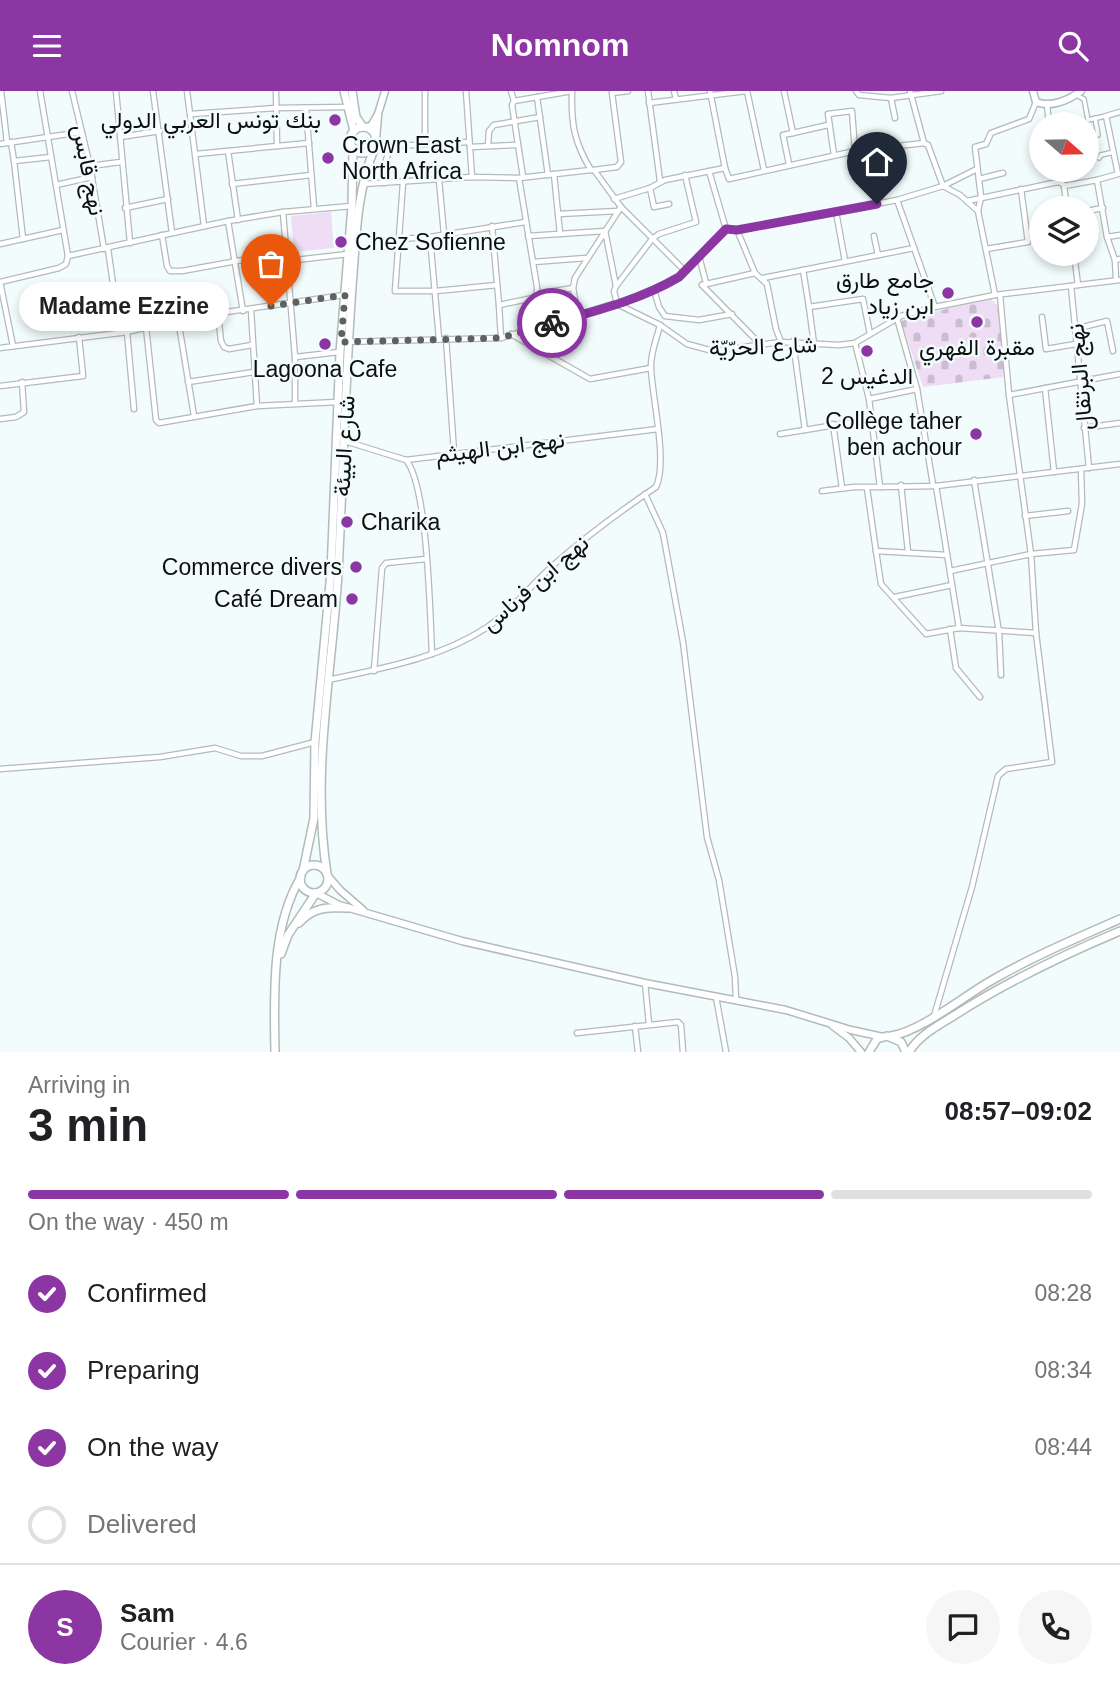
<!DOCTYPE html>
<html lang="en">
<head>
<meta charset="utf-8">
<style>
  :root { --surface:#fff; --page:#f6f6f6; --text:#202124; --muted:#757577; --line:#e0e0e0; --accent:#8c36a4 }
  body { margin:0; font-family:Helvetica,Vazirmatn,sans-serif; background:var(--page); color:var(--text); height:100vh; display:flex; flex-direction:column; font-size:26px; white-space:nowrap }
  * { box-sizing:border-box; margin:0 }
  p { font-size:23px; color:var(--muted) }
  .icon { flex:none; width:38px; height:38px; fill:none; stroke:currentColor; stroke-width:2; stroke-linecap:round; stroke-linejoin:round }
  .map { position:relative; height:961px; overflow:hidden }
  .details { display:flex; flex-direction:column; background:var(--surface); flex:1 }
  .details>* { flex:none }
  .needle { width:46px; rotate:110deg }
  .buttons { position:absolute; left:1029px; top:21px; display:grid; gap:14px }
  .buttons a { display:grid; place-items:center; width:70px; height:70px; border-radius:50%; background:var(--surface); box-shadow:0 4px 10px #0003; font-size:35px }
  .pin { position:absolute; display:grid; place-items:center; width:60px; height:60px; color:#fff; margin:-72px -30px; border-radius:50% 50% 50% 0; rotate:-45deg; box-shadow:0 0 7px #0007 }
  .pin .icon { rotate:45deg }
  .courier { position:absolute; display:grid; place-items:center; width:70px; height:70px; margin:-35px; border:5px solid #8c36a4; border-radius:50%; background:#fff; color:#222; box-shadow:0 2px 9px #0007 }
  .bubble { position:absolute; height:49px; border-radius:24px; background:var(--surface); box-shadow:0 4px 10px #0003; font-size:23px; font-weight:800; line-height:49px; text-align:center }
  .headline em { font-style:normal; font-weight:800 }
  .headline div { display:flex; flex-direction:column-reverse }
  .headline { display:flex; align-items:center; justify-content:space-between; height:119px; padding:0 28px }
  h1 { font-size:46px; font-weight:800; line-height:52px }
  .bar { display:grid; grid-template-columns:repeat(4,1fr); gap:10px 7px; align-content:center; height:84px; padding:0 28px }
  .bar i { height:9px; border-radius:5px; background:var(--line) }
  .bar .current { background:var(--accent) }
  .bar p { grid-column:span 4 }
  .line { display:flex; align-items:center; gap:18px; padding:0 28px; border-top:2px solid var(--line) }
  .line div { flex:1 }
  .round { display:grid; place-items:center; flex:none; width:74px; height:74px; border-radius:37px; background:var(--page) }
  ol { padding:0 28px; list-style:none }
  li { display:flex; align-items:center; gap:21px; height:77px }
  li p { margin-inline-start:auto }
  li .icon { padding:7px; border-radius:50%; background:var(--accent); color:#fff; stroke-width:4 }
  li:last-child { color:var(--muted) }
  li i { width:38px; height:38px; border:4px solid var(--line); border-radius:50% }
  header { display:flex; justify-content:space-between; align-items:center; height:91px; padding:0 28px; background:var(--accent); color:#fff; font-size:32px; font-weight:800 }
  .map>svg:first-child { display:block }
  .grass { fill:#eeddf4 }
  .cemetery { fill:url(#cemetery-stones) }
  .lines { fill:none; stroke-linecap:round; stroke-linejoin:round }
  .pedestrian-casing { stroke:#b1bbba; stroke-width:6 }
  .minor-casing { stroke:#b1bbba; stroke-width:7 }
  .secondary-casing { stroke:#b1bbba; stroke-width:9 }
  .primary-casing { stroke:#b1bbba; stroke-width:10 }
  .trunk-casing { stroke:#b1bbba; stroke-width:10 }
  .pedestrian { stroke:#fff; stroke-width:3.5 }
  .minor { stroke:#fff; stroke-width:4.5 }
  .secondary { stroke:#fff; stroke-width:6 }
  .primary { stroke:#fff; stroke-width:7 }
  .trunk { stroke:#fff; stroke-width:7 }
  .done { stroke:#5c6262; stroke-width:7; stroke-dasharray:0 12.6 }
  .route { stroke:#8c36a4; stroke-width:9 }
  .poi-dot { fill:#8c36a4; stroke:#f2fcfc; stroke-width:2.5 }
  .labels { text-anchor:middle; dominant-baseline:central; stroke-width:5; stroke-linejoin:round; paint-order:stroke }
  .poi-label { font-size:23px; fill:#0b0f0f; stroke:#f2fcfc; text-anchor:end }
  .street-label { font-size:23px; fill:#0b0f0f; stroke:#f2fcfc }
</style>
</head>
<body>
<header><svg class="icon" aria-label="menu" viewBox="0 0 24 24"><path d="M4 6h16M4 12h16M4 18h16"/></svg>Nomnom<svg class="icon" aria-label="search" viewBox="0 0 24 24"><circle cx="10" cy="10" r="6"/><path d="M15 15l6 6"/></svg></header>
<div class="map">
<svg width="1120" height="961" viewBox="0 0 1120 961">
  <defs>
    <pattern id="cemetery-stones" width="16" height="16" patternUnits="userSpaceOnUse" patternTransform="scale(1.75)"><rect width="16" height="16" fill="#eeddf4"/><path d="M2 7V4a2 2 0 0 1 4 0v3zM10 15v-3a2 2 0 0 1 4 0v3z" fill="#cbbcd0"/></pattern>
  </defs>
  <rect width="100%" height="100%" fill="#f2fcfc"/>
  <path class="grass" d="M331,121L334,157L294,161L291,125Z"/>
  <path class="cemetery" d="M987,207L991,208L999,216L1004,286L923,296L901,230Z"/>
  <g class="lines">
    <defs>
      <g id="pedestrian">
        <path d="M1076,4L1084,8L1088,29L1106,25"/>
        <path d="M1087,52H1089L1088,46L1098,44L1095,27"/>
        <path d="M1099,67L1101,64L1114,61"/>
      </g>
      <g id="minor">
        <path d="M1,0L7,51"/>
        <path d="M72,0L90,75L104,158"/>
        <path d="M116,0L130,152"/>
        <path d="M153,0L172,142"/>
        <path d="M187,0L204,135"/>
        <path d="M276,0L277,55"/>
        <path d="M425,0V53"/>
        <path d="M466,0L472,86"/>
        <path d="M511,0L514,10L572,0"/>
        <path d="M572,0C571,33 574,51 591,79H594L621,116L685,180"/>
        <path d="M648,0L660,90"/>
        <path d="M674,0L676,8"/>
        <path d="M710,0L725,77L729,88L855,60L924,52"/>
        <path d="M747,0L764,79"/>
        <path d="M784,0L793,42L828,34"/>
        <path d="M856,0L859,4L891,7L941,0"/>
        <path d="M910,0L924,52L928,54L943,95L977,78"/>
        <path d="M537,6L548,84"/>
        <path d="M891,7L895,27"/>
        <path d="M514,10L512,14L523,86"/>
        <path d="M649,12L746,0"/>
        <path d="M1047,13L1049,33"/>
        <path d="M306,17L314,117"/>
        <path d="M191,23L276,17L347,16"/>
        <path d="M120,46L160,40"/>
        <path d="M11,51L14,70"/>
        <path d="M0,53L82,41"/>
        <path d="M488,55L489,40L494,34L540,26"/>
        <path d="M470,56L516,54"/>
        <path d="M228,60L238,129"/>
        <path d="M196,63L309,52"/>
        <path d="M834,64L828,23L852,20L855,60"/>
        <path d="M789,73L783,44L793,42"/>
        <path d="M90,75L121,71"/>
        <path d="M594,79L617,76L621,71L612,2L628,0"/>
        <path d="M709,80L726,138L737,139L755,182L767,193L776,238L781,251"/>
        <path d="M554,83L560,143"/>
        <path d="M979,88L1003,82"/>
        <path d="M439,89L444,143"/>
        <path d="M1097,89L1118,83L1106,25L1120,21"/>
        <path d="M384,92C385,78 383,63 396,55L469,51"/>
        <path d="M403,92L395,200H436L497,194"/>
        <path d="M232,93L311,84"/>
        <path d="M363,93L472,86L519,87L591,79"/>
        <path d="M56,94L92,86"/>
        <path d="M650,97L654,116L669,113"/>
        <path d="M614,108L650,97L665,89L725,77"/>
        <path d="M897,109L935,216"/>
        <path d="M967,110L1058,91L1062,92L1064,95"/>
        <path d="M125,117L168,108"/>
        <path d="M1067,117L1064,95L1097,89L1107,146L1115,169"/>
        <path d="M978,120L981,106L975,56L986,53L991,42L1029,28L1036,11"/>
        <path d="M1087,120L1103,117"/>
        <path d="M283,121L295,266V312"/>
        <path d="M836,121L845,170"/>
        <path d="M558,123L618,120"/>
        <path d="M228,130L243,220"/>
        <path d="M492,135L499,214L533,207L537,203V196L519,87"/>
        <path d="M737,139L897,109L943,95L960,104L978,120L995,204"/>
        <path d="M162,144L167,175L170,180H182L286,161"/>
        <path d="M528,145L605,140L616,195L614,200L617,213L660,234L687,253L713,260L781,251L839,254L855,252L901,225L935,216L995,204L1120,189"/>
        <path d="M874,145L878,164"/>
        <path d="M430,146L439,248"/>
        <path d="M1107,146L1120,144"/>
        <path d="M23,148L14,70L51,66"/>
        <path d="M400,148L430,146L525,131"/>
        <path d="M0,153L63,139"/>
        <path d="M108,158L120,242"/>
        <path d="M986,158L1028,151L1021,98"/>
        <path d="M1074,163L1078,194"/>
        <path d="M68,165L228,130L283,121L352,115"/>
        <path d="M699,165L706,192"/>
        <path d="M287,170L348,163"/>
        <path d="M533,171L586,167"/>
        <path d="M803,179L809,216L863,208L870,243"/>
        <path d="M763,187L914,157"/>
        <path d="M1116,189L1115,169L1120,168"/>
        <path d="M0,191L59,177L66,173L68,165L40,0"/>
        <path d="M0,191L13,255"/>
        <path d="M617,194L652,148L659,143L696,131L685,84"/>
        <path d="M702,194L761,254"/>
        <path d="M702,194L755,182"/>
        <path d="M1071,195L1089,377"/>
        <path d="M654,199L659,216L665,225L699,229L732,223"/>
        <path d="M537,203L573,197"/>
        <path d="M499,214L501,247"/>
        <path d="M809,216L814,253"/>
        <path d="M251,219L257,315"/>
        <path d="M218,223L221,250L224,256L229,258L252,254"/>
        <path d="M578,225L573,197L575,187L621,116"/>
        <path d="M1042,226L1046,258L1076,253"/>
        <path d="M897,227L917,298L933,394"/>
        <path d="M178,228L194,325"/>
        <path d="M146,236L156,329L159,332L257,315L337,311"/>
        <path d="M1075,238L1107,230L1113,260"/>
        <path d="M127,241L134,318"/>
        <path d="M511,243L590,288L651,277"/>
        <path d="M446,247L454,361"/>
        <path d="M793,250L805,339"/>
        <path d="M341,251L501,247L642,204L679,186L726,138"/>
        <path d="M855,252L869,308L880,396L936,395L1120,373"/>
        <path d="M0,257L127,241L178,228L344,204"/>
        <path d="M295,266L339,261"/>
        <path d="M188,291L254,281"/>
        <path d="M0,295L83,285L79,246"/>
        <path d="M1045,297L1054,381"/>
        <path d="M1009,304L1120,283"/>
        <path d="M869,308L917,298"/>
        <path d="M0,328L16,326L24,321L22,291"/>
        <path d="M833,333L842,397"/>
        <path d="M1084,337L1120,332"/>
        <path d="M780,343L872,328"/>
        <path d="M345,350L406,369L658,338"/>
        <path d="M406,369C428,395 430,524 432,563"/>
        <path d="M974,389L999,541L1001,584"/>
        <path d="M901,394L908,461"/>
        <path d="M936,395L959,537"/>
        <path d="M867,397L876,460L947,464"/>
        <path d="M822,400L854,396H880"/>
        <path d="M645,403L663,442L683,551L707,746L719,789L735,886L736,908"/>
        <path d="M1025,425L1068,420"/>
        <path d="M876,460L881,493L926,543L959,537L1036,542"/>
        <path d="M950,480L1031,463L1074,459L1082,413L1081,378"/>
        <path d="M895,506L952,494"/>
        <path d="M950,538L956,577L980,606"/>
        <path d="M374,580L382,477L386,472L426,468"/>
        <path d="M328,589C383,577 438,568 486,537C513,519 532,492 557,471C588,444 622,419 656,396C668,371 652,306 651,277C650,263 657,247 660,234"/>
        <path d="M0,678L160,666L215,657L241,665H262L315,651"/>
        <path d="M645,892L649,933"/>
        <path d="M716,906L726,961"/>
        <path d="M934,925L972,796L998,685L1006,678L1052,671L1036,542L1031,463L1009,304L1000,204"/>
        <path d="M635,935L638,961"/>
        <path d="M577,942L678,931L681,934L683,961"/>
      </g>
      <g id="secondary">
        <path d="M1033,0L1036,11C1051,17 1069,9 1081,0"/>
        <path d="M367,36L371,35L378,23L385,0"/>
        <path d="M376,49L378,25"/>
        <path d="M327,784L340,799L363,819"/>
        <path d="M316,802L339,814L462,850L645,892L786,919L851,939L883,946"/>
        <path d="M833,935L849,947L861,961"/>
      </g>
      <g id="primary">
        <path d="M344,0L354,40"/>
        <path d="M352,0L356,26L363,36"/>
        <circle cx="363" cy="49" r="13"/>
        <circle cx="314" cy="788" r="14"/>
        <path d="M303,780L314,727L315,651L331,481L340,261L352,115L353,58"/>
        <path d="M327,783C311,681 332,583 338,482C343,386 345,291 352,196C356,148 356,101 375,56"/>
        <path d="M299,832C313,816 328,816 348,817"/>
        <path d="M281,863L288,844L316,802"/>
        <path d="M275,961C274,905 271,835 301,786"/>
      </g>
      <g id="trunk">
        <path d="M891,945C922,940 965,904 994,888C1034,865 1077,847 1120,828"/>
        <path d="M869,961L877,948L887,945L901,951L906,961"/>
        <path d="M909,961C919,944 939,934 955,924C1008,890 1063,864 1120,840"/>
      </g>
    </defs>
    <use href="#pedestrian" class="pedestrian-casing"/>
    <use href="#minor" class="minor-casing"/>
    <use href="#secondary" class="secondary-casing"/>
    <use href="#primary" class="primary-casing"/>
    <use href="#trunk" class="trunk-casing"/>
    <use href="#pedestrian" class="pedestrian"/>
    <use href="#minor" class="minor"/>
    <use href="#secondary" class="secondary"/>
    <use href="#primary" class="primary"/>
    <use href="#trunk" class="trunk"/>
  </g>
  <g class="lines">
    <path class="done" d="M271,215L345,204L341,251L501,247L552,232"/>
    <path class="route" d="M552,232C595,220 640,209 679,186L726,138L737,139L877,113"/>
  </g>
  <g class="poi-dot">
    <circle cx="335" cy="29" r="7"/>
    <circle cx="328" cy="67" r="7"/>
    <circle cx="341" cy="151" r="7"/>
    <circle cx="948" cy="202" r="7"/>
    <circle cx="977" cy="231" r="7"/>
    <circle cx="325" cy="253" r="7"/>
    <circle cx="867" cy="260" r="7"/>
    <circle cx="976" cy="343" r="7"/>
    <circle cx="347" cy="431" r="7"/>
    <circle cx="356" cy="476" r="7"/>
    <circle cx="352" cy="508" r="7"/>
  </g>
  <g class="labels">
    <g class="poi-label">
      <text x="321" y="29">بنك تونس العربي الدولي</text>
      <text x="342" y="54" text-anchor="start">Crown East<tspan x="342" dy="26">North Africa</tspan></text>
      <text x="355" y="151" text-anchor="start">Chez Sofienne</text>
      <text x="934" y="189">جامع طارق<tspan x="934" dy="26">ابن زياد</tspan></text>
      <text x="977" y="256" text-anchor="middle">مقبرة الفهري</text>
      <text x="325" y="278" text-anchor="middle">Lagoona Cafe</text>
      <text x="867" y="285" text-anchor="middle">الدغيس 2</text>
      <text x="962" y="330">Collège taher<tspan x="962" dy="26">ben achour</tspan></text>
      <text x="361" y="431" text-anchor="start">Charika</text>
      <text x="342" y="476">Commerce divers</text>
      <text x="338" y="508">Café Dream</text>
    </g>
    <g class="street-label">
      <text transform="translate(89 79) rotate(79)">نهج قابس</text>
      <text transform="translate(763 255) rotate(-2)">شارع الحرّيّة</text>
      <text transform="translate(1080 286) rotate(-95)">نهج البرتقال</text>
      <text transform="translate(344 355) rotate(-87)">شارع البيئة</text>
      <text transform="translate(500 356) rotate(-7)">نهج ابن الهيثم</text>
      <text transform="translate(535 492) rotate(-41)">نهج ابن فرناس</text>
    </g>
  </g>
</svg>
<div class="buttons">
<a><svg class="needle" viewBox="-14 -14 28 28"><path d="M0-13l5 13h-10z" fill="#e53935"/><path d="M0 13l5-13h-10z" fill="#757577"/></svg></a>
<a><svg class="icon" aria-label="layers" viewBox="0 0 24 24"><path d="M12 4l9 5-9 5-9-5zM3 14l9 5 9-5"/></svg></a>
</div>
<div class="pin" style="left:271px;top:215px;background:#ea580c"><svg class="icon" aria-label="bag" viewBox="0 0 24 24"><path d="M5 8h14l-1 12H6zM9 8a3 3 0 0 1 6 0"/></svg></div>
<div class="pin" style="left:877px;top:113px;background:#1f2937"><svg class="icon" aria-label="home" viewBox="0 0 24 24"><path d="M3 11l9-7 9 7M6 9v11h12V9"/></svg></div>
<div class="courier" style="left:552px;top:232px"><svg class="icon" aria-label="bike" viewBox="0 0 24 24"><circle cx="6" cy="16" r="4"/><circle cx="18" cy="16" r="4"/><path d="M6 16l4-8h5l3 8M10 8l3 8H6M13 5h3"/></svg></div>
<div class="bubble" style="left:19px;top:191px;width:210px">Madame Ezzine</div>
</div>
<section class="details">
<div class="headline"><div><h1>3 min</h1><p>Arriving in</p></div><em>08:57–09:02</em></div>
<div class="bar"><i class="current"></i><i class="current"></i><i class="current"></i><i></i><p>On the way · 450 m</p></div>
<ol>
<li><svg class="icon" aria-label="check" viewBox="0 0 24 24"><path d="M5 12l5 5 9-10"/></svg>Confirmed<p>08:28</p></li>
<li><svg class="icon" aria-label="check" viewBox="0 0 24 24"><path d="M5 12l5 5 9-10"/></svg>Preparing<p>08:34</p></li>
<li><svg class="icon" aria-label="check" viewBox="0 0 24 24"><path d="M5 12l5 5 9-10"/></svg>On the way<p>08:44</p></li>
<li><i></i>Delivered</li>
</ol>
<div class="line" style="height:126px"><b class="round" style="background:var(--accent);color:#fff">S</b><div><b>Sam</b><p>Courier · 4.6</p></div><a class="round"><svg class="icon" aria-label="chat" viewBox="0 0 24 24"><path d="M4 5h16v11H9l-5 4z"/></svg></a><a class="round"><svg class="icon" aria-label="phone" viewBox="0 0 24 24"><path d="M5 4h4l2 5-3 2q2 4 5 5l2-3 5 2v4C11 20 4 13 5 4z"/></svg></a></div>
</section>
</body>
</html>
